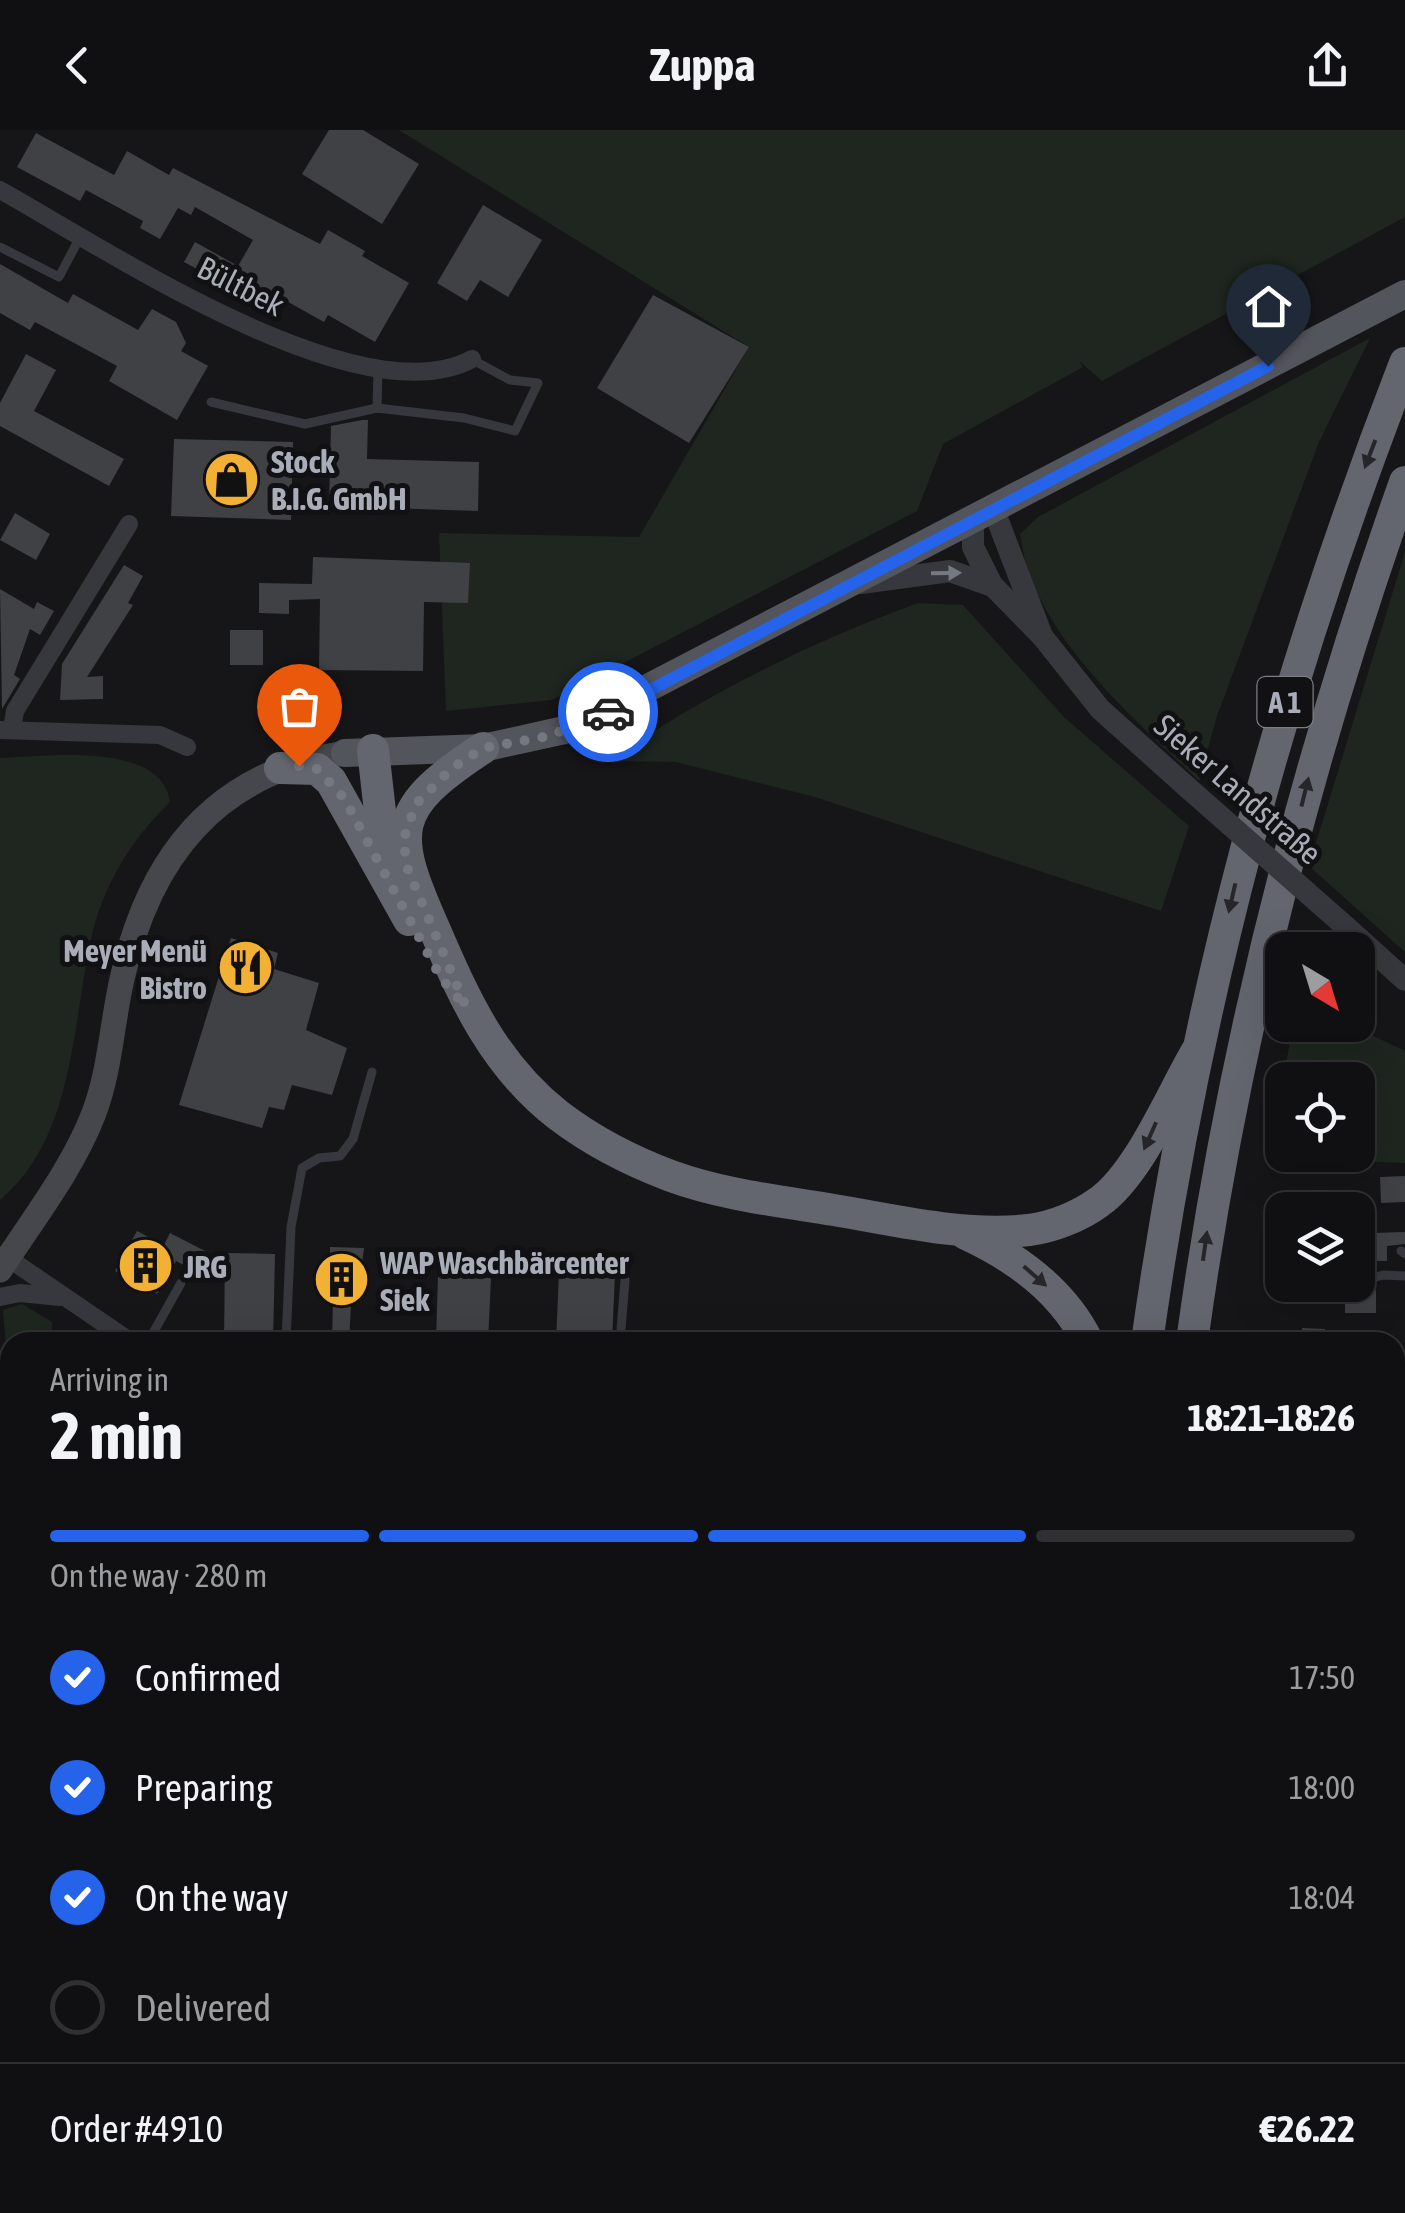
<!DOCTYPE html>
<html lang="en">
<head>
<meta charset="utf-8">
<style>
  :root { --surface:#101012; --page:#1e1e20; --text:#f1f3f6; --muted:#9c9d9f; --line:#303032; --accent:#2563eb }
  body { margin:0; font-family:"Asap Condensed",sans-serif; background:var(--page); color:var(--text); height:100vh; display:flex; flex-direction:column; font-size:38px; white-space:nowrap }
  * { box-sizing:border-box; margin:0 }
  p { font-size:32px; color:var(--muted) }
  .icon { flex:none; width:55px; height:55px; fill:none; stroke:currentColor; stroke-width:2; stroke-linecap:round; stroke-linejoin:round }
  .map { position:relative; flex:1; overflow:hidden }
  .drawer { position:absolute; left:0px; top:1202px; width:1405px; height:882px; display:flex; flex-direction:column; background:var(--surface); border-radius:30px 30px 0 0; box-shadow:0 10px 40px #0002,0 0 0 2px var(--line) }
  .drawer>* { flex:none }
  .needle { width:65px; rotate:142deg }
  .controls { position:absolute; left:1265px; top:802px; display:grid; gap:20px }
  .controls a { display:grid; place-items:center; width:110px; height:110px; border-radius:20px; background:var(--surface); box-shadow:0 10px 40px #0002,0 0 0 2px var(--line); font-size:50px }
  .pin { position:absolute; display:grid; place-items:center; width:85px; height:85px; color:#fff; margin:-102px -42px; border-radius:50% 50% 50% 0; rotate:-45deg; box-shadow:0 0 10px #0007 }
  .pin .icon { rotate:45deg }
  .courier { position:absolute; display:grid; place-items:center; width:100px; height:100px; margin:-50px; border:8px solid #2563eb; border-radius:50%; background:#fff; color:#222; box-shadow:0 2px 12px #0007 }
  .overview em { font-style:normal; font-weight:700 }
  .overview div { display:flex; flex-direction:column-reverse }
  .overview { display:flex; align-items:center; justify-content:space-between; height:170px; padding:0 50px }
  h1 { font-size:65px; font-weight:700; line-height:75px }
  .bar { display:grid; grid-template-columns:repeat(4,1fr); gap:15px 10px; align-content:center; height:120px; padding:0 50px }
  .bar i { height:12px; border-radius:8px; background:var(--line) }
  .bar .active { background:var(--accent) }
  .bar p { grid-column:span 4 }
  .line { display:flex; align-items:center; gap:25px; padding:0 50px; border-top:2px solid var(--line) }
  .line div { flex:1 }
  ol { padding:0 50px; list-style:none }
  li { display:flex; align-items:center; gap:30px; height:110px }
  li p { margin-inline-start:auto }
  li .icon { padding:10px; border-radius:50%; background:var(--accent); color:#fff; stroke-width:4 }
  li:last-child { color:var(--muted) }
  li i { width:55px; height:55px; border:5px solid var(--line); border-radius:50% }
  header { display:flex; justify-content:space-between; align-items:center; height:130px; padding:0 50px; background:var(--surface); font-size:45px; font-weight:700 }
  .map>svg:first-child { display:block }
  .green { fill:#1e261f }
  .water { fill:#2c353c }
  .building { fill:#404145 }
  .lines { fill:none; stroke-linecap:round; stroke-linejoin:round }
  .service { stroke:#37383d; stroke-width:9 }
  .minor { stroke:#37383d; stroke-width:18 }
  .tertiary { stroke:#37383d; stroke-width:22 }
  .secondary { stroke:#45474d; stroke-width:25 }
  .primary { stroke:#53555c; stroke-width:28 }
  .motorway { stroke:#63666e; stroke-width:32 }
  .tertiary-bridge { stroke:#37383d; stroke-width:22 }
  .oneway { fill:#26262a }
  .oneway2 { fill:#757881 }
  .done { stroke:#757880; stroke-width:10; stroke-dasharray:0 18 }
  .route { stroke:#2563eb; stroke-width:12 }
  .labels { text-anchor:middle; dominant-baseline:central; stroke-width:10; stroke-linejoin:round; paint-order:stroke }
  .shield { fill:#111113; stroke:#7b7e86; stroke-width:2.5 }
  .shield-label { font-size:30px; font-weight:bold; fill:#a8adb8 }
  .street-label { font-size:32px; fill:#a8adb8; stroke:#111113 }
  .poi-label { font-size:32px; font-weight:bold; fill:#a8adb8; stroke:#111113; text-anchor:start }
</style>
</head>
<body>
<header><svg class="icon" aria-label="back" viewBox="0 0 24 24"><path d="M15 5l-7 7 7 7"/></svg>Zuppa<svg class="icon" aria-label="share" viewBox="0 0 24 24"><path d="M12 15V3M7 8l5-5 5 5M5 13v7h14v-7"/></svg></header>
<div class="map">
<svg width="1405" height="2083" viewBox="0 0 1405 2083">
  <rect width="100%" height="100%" fill="#161618"/>
  <g class="green">
    <path d="M399,0H1405V87L1102,251L1079,231L1083,237L943,314L917,381L552,570L446,581L439,403L639,407L749,217Z"/>
    <path d="M1370,208L1319,312L1217,586L1199,651C1131,585 1032,503 1020,404L1038,387Z"/>
    <path d="M1405,422V822L1309,736Z"/>
    <path d="M918,473L963,475L1064,587L1189,696L1161,781L815,667L676,632L609,631C703,565 811,512 918,473Z"/>
    <path d="M0,628C48,626 162,611 170,672C131,710 103,755 91,809C72,896 74,1008 0,1070Z"/>
    <path d="M1293,895H1350L1405,921V1033L1269,1029L1282,953V1025H1358V950H1283Z"/>
    <path d="M22,1174L52,1192L53,1212H10V1266L3,1180Z"/>
    <path d="M10,1633V1859L0,1856V1649Z"/>
  </g>
  <path class="water" d="M10,1649V1766L0,1773V1654Z"/>
  <g class="building">
    <path d="M329,0H363L419,34L382,94L302,44Z"/>
    <path d="M36,3L114,45L127,21L169,45L173,38L320,114L328,100L365,121L362,126L409,153L375,212L328,185L324,192L265,159L258,172L184,132L195,112L238,136L253,110L195,77L191,85L178,78L160,109L140,98L143,91L86,60L80,71L17,37Z"/>
    <path d="M483,75L542,110L508,167L480,150L467,171L437,153Z"/>
    <path d="M0,134L68,173L73,164L138,200L152,179L176,192L186,213L181,221L208,236L177,290L109,251L117,236L35,192L30,200L0,183Z"/>
    <path d="M653,165L749,217L689,313L597,258Z"/>
    <path d="M26,224L56,240L34,281L124,329L109,356L0,296V273Z"/>
    <path d="M362,290H368L367,329L479,332L478,381L329,376L331,296Z"/>
    <path d="M174,309L293,312L291,390L171,386Z"/>
    <path d="M15,383L50,404L36,430L0,410Z"/>
    <path d="M313,427L470,433L468,473L424,472L423,541L319,540L320,469L289,470V484L259,483V453L312,454Z"/>
    <path d="M124,435L143,446L128,473L133,475L87,547L103,546V569L60,570L62,534Z"/>
    <path d="M0,459L34,479L37,472L54,481L40,505L30,499L14,545L20,549L2,579Z"/>
    <rect x="230" y="500" width="33" height="35"/>
    <path d="M231,808L278,823L274,839L319,853L306,900L347,918L332,965L292,955L284,980L269,977L262,998L179,975Z"/>
    <path d="M1405,1046V1072L1381,1073L1380,1047Z"/>
    <path d="M1358,1091H1373V1103L1405,1102V1114L1387,1116V1131H1358Z"/>
    <path d="M137,1101L164,1115L170,1103L211,1124L201,1144L176,1131L157,1164L115,1141Z"/>
    <path d="M330,1117L364,1118L359,1157L352,1156L349,1212H332L333,1170L321,1169L322,1140H330Z"/>
    <path d="M225,1123L275,1124L273,1212H224Z"/>
    <path d="M559,1142L615,1144L612,1212H556Z"/>
    <path d="M438,1146L491,1148L488,1212H436Z"/>
    <path d="M1376,1160V1183H1345V1161Z"/>
    <path d="M1302,1198L1325,1199L1324,1212H1302Z"/>
  </g>
  <g class="lines">
    <g class="service">
      <path d="M0,117L59,147L80,107"/>
      <path d="M378,240L377,278L464,288L515,301L538,253L510,250L473,230"/>
      <path d="M211,272L305,294L377,278"/>
      <path d="M1401,1121L1405,1124"/>
      <path d="M1358,1152L1383,1145L1405,1146"/>
      <path d="M148,1212L181,1153"/>
      <path d="M286,1212L291,1097L302,1038L319,1028L340,1026L353,1009L372,942"/>
      <path d="M620,1212L625,1150"/>
      <path d="M1395,1322H1405"/>
      <path d="M1395,1580L1405,1581"/>
    </g>
    <g class="minor">
      <path d="M0,60C103,117 360,290 472,229"/>
      <path d="M0,600L160,605L187,617"/>
      <path d="M12,600L15,581L129,394"/>
      <path d="M8,1128L131,1212"/>
      <path d="M0,1167L20,1163L60,1167"/>
      <path d="M0,1617L10,1601"/>
      <path d="M756,2075L757,2083"/>
    </g>
    <g class="tertiary">
      <path d="M993,378L1042,506"/>
      <path d="M973,388V417L992,455"/>
      <path d="M861,453L950,441L993,456L1042,506L1100,579L1187,657"/>
      <path d="M1345,796L1405,850"/>
    </g>
    <path class="secondary" d="M0,1140C33,1089 72,1040 94,983C110,941 112,893 122,849C149,727 216,642 345,623"/>
    <path class="primary" d="M345,623L483,618L569,599L1405,164"/>
    <g class="motorway">
      <path d="M483,618C390,679 391,701 434,798C465,870 494,935 558,985C592,1011 631,1031 671,1046C723,1065 779,1071 834,1080C899,1091 963,1107 1029,1100C1053,1097 1080,1086 1099,1072C1139,1044 1171,965 1197,921"/>
      <path d="M373,620L382,699L392,734"/>
      <path d="M280,638L317,639L331,651L409,790"/>
      <path d="M966,1104C1018,1128 1063,1161 1088,1212"/>
      <path d="M1147,1212C1195,871 1280,555 1405,233"/>
      <path d="M1192,1212C1232,918 1306,631 1405,352"/>
      <path d="M1108,2083L1109,2075"/>
      <path d="M1148,2083V2075"/>
    </g>
    <path class="tertiary-bridge" d="M1187,657L1345,796"/>
  </g>
  <defs><path id="oneway-solid" d="M-6-.8H1V-3.2L6.5 0L1 3.2V.8H-6Z" transform="scale(2.5)"/></defs>
  <g class="oneway">
    <use href="#oneway-solid" transform="translate(1370 324) rotate(111)"/>
    <use href="#oneway-solid" transform="translate(1305 662) rotate(-76)"/>
    <use href="#oneway-solid" transform="translate(1232 768) rotate(103)"/>
    <use href="#oneway-solid" transform="translate(1150 1006) rotate(114)"/>
    <use href="#oneway-solid" transform="translate(1205 1116) rotate(-82)"/>
    <use href="#oneway-solid" transform="translate(1035 1146) rotate(41)"/>
  </g>
  <use class="oneway2" href="#oneway-solid" transform="translate(946 443) rotate(-1)"/>
  <g class="lines">
    <path class="done" d="M299,636L317,639L344,668L441,848L466,877L406,735L404,708L416,674L451,639L483,618L549,606L608,582"/>
    <path class="route" d="M608,582L1268,236"/>
  </g>
  <defs>
    <symbol id="shop-disc" viewBox="-11 -11 22 22"><circle r="9.5" fill="#f2b134" stroke="#111113"/><path d="M-5-2.5h2.3a2.7 3.5 0 0 1 5.4 0H5L5.5 6h-11ZM-1.5-2.5h3a1.5 2.3 0 0 0-3 0Z" fill="#111"/></symbol>
    <symbol id="restaurant-disc" viewBox="-11 -11 22 22"><circle r="9.5" fill="#f2b134" stroke="#111113"/><path d="M-5-6h1v4h1v-4h1v4h1v-4h1v5L-1.5 .5V6h-2V.5L-5-1ZM5-6V6H3V1.5H1.5Q1.5-4 5-6Z" fill="#111"/></symbol>
    <symbol id="building-disc" viewBox="-11 -11 22 22"><circle r="9.5" fill="#f2b134" stroke="#111113"/><path d="M-4-6H4V6H1V3H-1V6H-4ZM-2.5-4.3h1.7v1.8h-1.7ZM.8-4.3h1.7v1.8H.8ZM-2.5-1h1.7V.8h-1.7ZM.8-1h1.7V.8H.8Z" fill="#111"/></symbol>
  </defs>
  <g fill-rule="evenodd">
    <use href="#shop-disc" x="200" y="318" width="63" height="63"/>
    <use href="#restaurant-disc" x="214" y="806" width="63" height="63"/>
    <use href="#building-disc" x="114" y="1104" width="63" height="63"/>
    <use href="#building-disc" x="310" y="1118" width="63" height="63"/>
  </g>
  <g class="labels">
    <rect class="shield" x="1257.5" y="547" width="55" height="50" rx="8"/>
    <g class="shield-label">
      <text x="1285" y="572">A 1</text>
    </g>
    <g class="street-label">
      <text transform="translate(241 156) rotate(27)">Bültbek</text>
      <text transform="translate(1238 659) rotate(41)">Sieker Landstraße</text>
    </g>
    <g class="poi-label">
      <text x="271" y="331">Stock<tspan x="271" dy="37">B.I.G. GmbH</tspan></text>
      <text x="207" y="820" text-anchor="end">Meyer Menü<tspan x="207" dy="37">Bistro</tspan></text>
      <text x="380" y="1132">WAP Waschbärcenter<tspan x="380" dy="37">Siek</tspan></text>
      <text x="184" y="1136">JRG</text>
    </g>
  </g>
</svg>
<div class="controls">
<a><svg class="needle" viewBox="-14 -14 28 28"><path d="M0-13l5 13h-10z" fill="#e53935"/><path d="M0 13l5-13h-10z" fill="#9c9d9f"/></svg></a>
<a><svg class="icon" aria-label="locate" viewBox="0 0 24 24"><circle cx="12" cy="12" r="6"/><path d="M12 2v4M12 18v4M2 12h4M18 12h4"/></svg></a>
<a><svg class="icon" aria-label="layers" viewBox="0 0 24 24"><path d="M12 4l9 5-9 5-9-5zM3 14l9 5 9-5"/></svg></a>
</div>
<div class="pin" style="left:299px;top:636px;background:#ea580c"><svg class="icon" aria-label="bag" viewBox="0 0 24 24"><path d="M5 8h14l-1 12H6zM9 8a3 3 0 0 1 6 0"/></svg></div>
<div class="pin" style="left:1268px;top:236px;background:#1f2937"><svg class="icon" aria-label="home" viewBox="0 0 24 24"><path d="M3 11l9-7 9 7M6 9v11h12V9"/></svg></div>
<div class="courier" style="left:608px;top:582px"><svg class="icon" aria-label="car" viewBox="0 0 24 24"><path d="M5 17H2v-5l4-1 3-4h7l3 4 3 1v5h-3M9 17h6M6 11h13"/><circle cx="7" cy="17" r="2"/><circle cx="17" cy="17" r="2"/></svg></div>
<section class="drawer">
<div class="overview"><div><h1>2 min</h1><p>Arriving in</p></div><em>18:21–18:26</em></div>
<div class="bar"><i class="active"></i><i class="active"></i><i class="active"></i><i></i><p>On the way · 280 m</p></div>
<ol>
<li><svg class="icon" aria-label="check" viewBox="0 0 24 24"><path d="M5 12l5 5 9-10"/></svg>Confirmed<p>17:50</p></li>
<li><svg class="icon" aria-label="check" viewBox="0 0 24 24"><path d="M5 12l5 5 9-10"/></svg>Preparing<p>18:00</p></li>
<li><svg class="icon" aria-label="check" viewBox="0 0 24 24"><path d="M5 12l5 5 9-10"/></svg>On the way<p>18:04</p></li>
<li><i></i>Delivered</li>
</ol>
<div class="line" style="height:130px"><div>Order #4910</div><b>€26.22</b></div>
</section>
</div>
</body>
</html>
